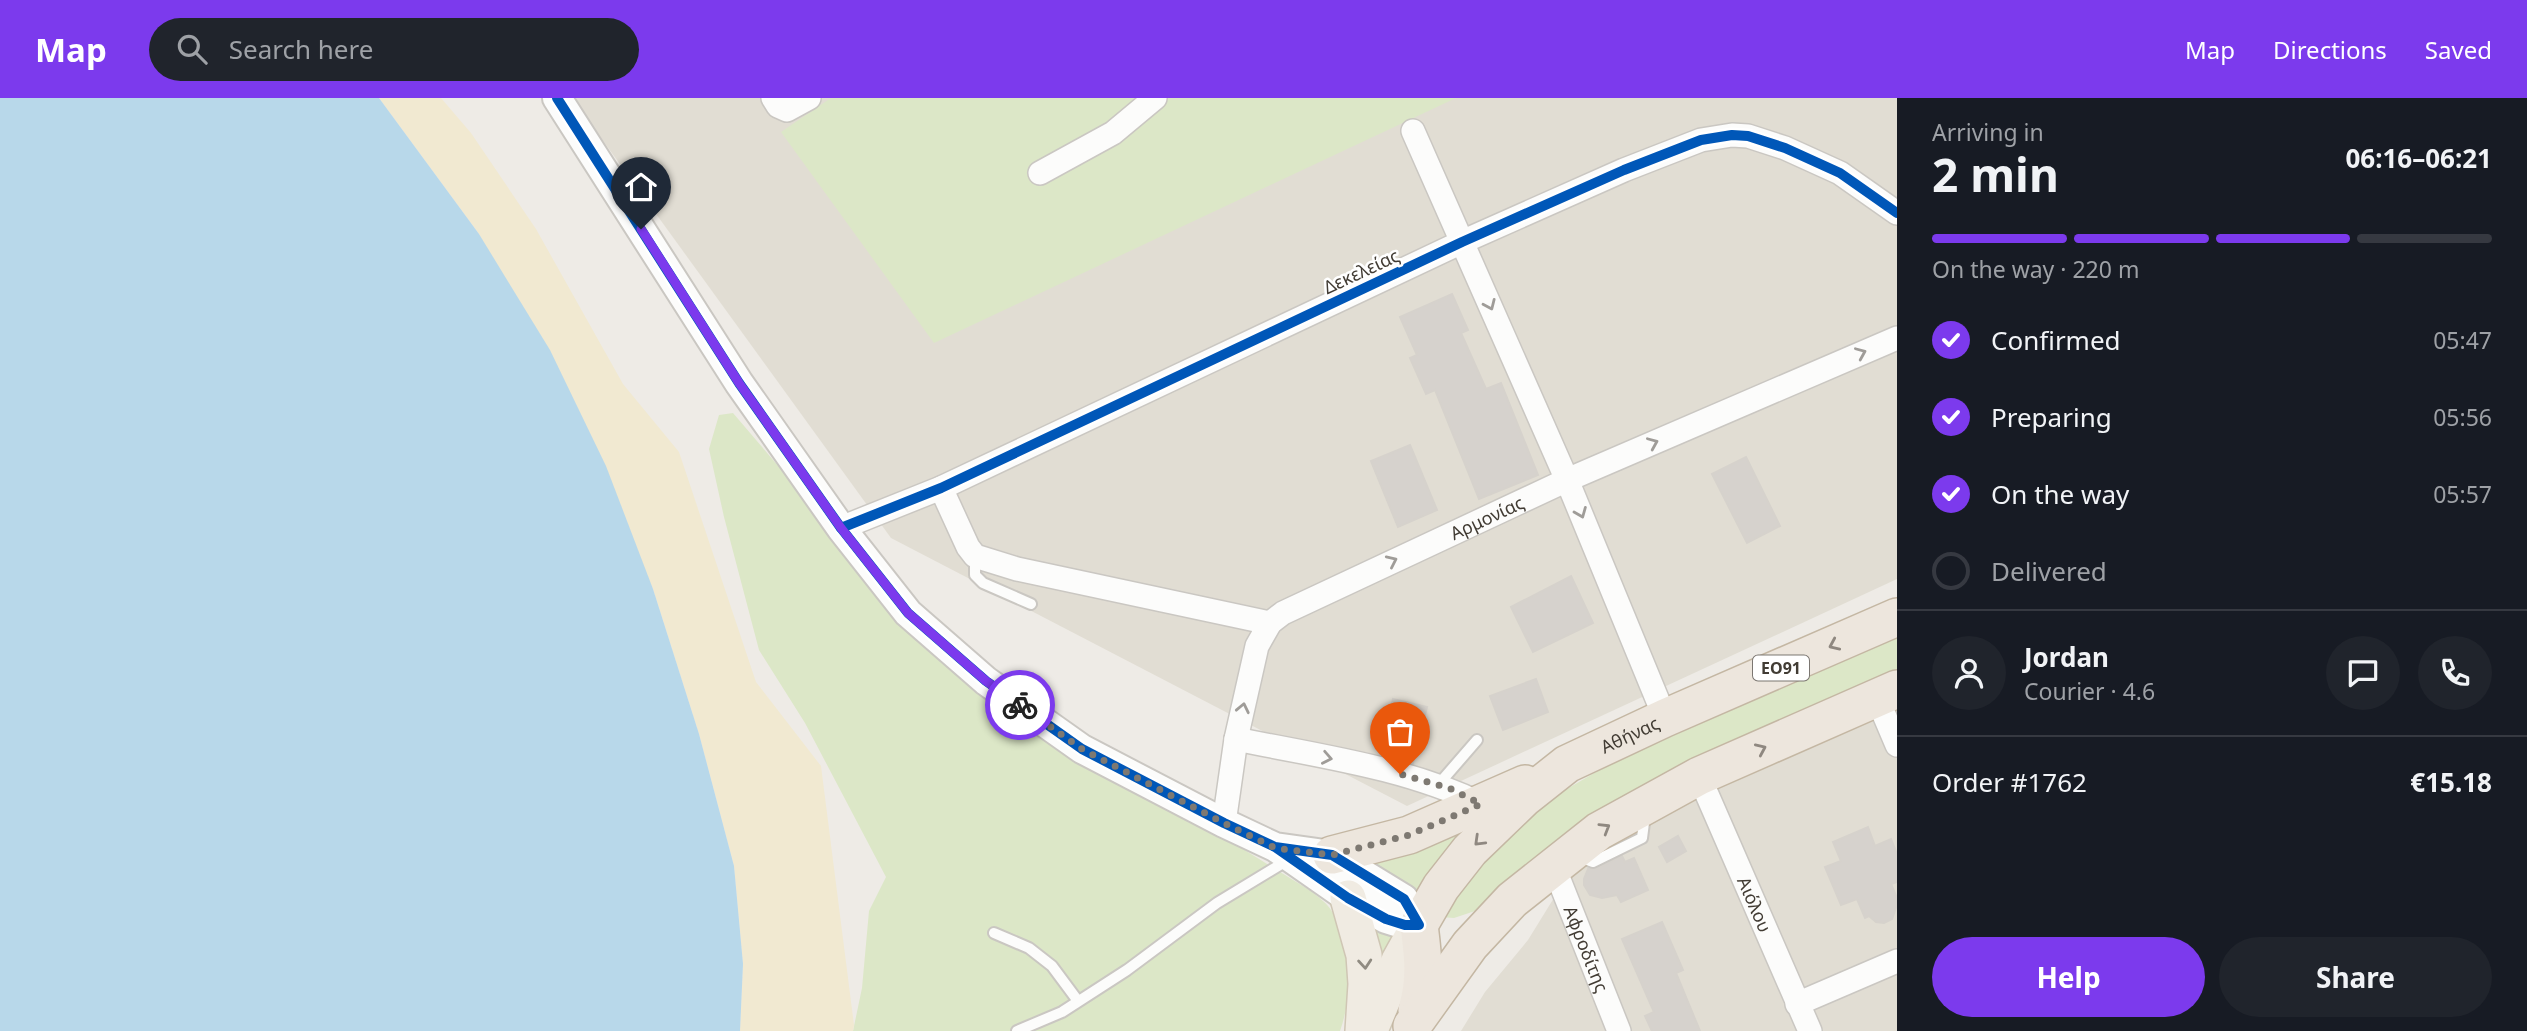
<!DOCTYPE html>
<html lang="en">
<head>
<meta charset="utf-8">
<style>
  :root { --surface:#171b24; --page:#20242c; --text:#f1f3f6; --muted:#9ea1a6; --line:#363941; --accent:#7c3aed }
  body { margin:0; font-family:"Noto Sans",sans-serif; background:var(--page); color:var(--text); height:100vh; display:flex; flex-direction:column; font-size:26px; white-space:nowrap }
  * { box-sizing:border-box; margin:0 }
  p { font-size:23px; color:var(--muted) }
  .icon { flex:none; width:38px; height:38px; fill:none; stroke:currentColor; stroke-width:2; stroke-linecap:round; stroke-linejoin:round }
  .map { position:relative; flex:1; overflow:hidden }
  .panel { display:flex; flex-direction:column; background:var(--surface); width:630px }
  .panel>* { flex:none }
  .pin { position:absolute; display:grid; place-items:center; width:60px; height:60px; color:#fff; margin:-72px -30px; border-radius:50% 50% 50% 0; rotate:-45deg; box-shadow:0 0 7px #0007 }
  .pin .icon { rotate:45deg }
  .courier { position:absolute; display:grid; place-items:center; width:70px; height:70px; margin:-35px; border:5px solid #7c3aed; border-radius:50%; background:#fff; color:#222; box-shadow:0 2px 9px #0007 }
  .summary em { font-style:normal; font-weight:700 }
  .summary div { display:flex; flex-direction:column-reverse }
  .summary { display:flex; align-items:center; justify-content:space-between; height:119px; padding:0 35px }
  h1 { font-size:46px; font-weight:700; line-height:52px }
  .bar { display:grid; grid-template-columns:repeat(4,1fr); gap:10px 7px; align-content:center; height:84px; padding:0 35px }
  .bar i { height:9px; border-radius:5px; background:var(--line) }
  .bar .current { background:var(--accent) }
  .bar p { grid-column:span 4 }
  .line { display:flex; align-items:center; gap:18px; padding:0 35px; border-top:2px solid var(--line) }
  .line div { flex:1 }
  .round { display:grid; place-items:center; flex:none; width:74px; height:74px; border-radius:37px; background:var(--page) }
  ol { padding:0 35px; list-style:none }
  li { display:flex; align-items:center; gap:21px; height:77px }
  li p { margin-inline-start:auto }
  li .icon { padding:7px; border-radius:50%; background:var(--accent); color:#fff; stroke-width:4 }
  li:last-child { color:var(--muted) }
  li i { width:38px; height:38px; border:4px solid var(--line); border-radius:50% }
  .button { display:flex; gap:14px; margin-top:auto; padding:14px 35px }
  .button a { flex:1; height:80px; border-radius:42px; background:var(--accent); color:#fff; font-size:28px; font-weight:700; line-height:80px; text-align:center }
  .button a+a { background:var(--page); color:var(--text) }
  header { display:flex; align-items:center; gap:42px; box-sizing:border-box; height:98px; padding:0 35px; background:var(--accent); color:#fff }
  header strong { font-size:33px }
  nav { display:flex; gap:38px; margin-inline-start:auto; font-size:24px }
  .search { width:490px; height:63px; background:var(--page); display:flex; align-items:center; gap:18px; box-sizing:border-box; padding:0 24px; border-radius:38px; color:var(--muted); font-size:26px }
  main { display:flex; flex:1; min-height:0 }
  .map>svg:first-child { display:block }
  .residential { fill:#e1ddd3 }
  .green { fill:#dce7c7 }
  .sand { fill:#f1e9d1 }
  .water { fill:#b8d8ea }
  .building { fill:#d6d2cd; stroke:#d6d2cc; stroke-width:2 }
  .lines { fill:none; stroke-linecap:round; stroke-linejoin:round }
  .service-casing { stroke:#cac7c2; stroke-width:14 }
  .minor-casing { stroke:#cac7c2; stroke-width:26 }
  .tertiary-casing { stroke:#cac7c2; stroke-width:32 }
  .primary-casing { stroke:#cfc6b4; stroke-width:38 }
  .trunk-casing { stroke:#c4b7a3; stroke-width:40 }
  .service { stroke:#fcfcfb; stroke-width:10 }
  .minor { stroke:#fcfcfb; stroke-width:23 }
  .tertiary { stroke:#fcfcfb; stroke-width:28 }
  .primary { stroke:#f0ebe2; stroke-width:35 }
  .trunk { stroke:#ede6dd; stroke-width:37 }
  .cycleway-casing { stroke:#fff; stroke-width:15 }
  .cycleway { stroke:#0057b8; stroke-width:10 }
  .oneway { stroke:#9f9c98 }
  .oneway2 { stroke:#8f8880 }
  .oneway3 { stroke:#908b82 }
  .done { stroke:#7e7972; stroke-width:7; stroke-dasharray:0 12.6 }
  .route { stroke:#7c3aed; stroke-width:9 }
  .labels { text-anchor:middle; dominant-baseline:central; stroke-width:5; stroke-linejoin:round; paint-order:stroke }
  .shield { fill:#fff; stroke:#7b7671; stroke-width:2 }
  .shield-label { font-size:16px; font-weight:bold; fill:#423c34 }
  .street-label { font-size:18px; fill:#423c34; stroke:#fff }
</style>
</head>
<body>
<header>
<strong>Map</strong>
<div class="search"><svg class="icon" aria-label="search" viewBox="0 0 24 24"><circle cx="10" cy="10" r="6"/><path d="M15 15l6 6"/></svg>Search here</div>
<nav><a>Map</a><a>Directions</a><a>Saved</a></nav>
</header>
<main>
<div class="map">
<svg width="1897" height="933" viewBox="0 0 1897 933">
  <rect width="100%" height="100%" fill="#eeebe6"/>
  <g class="residential">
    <path d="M572,0H1897V481L1407,708L891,440Z"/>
    <path d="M1897,611V933H1461L1485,894L1528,842L1581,756L1712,692Z"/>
  </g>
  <g class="green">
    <path d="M831,0H1456L934,245L781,34Z"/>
    <path d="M733,315L797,390L1003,603L1311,793C1318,799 1327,805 1331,812C1354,846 1353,896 1340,933H853L862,890L869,813L886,779L805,625L759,552L724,419L709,351L719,317Z"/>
    <path d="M1897,540V579L1478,812L1454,820L1440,819L1453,790L1543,705L1613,664Z"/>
    <path d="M1466,724L1472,735L1423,798L1349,761Z"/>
    <path d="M1360,813L1399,835L1378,888Z"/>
  </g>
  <path class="sand" d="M379,0H441L471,35L536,131L623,286L679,354L756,584L821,668L854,927L853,933H740L743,866L734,768L699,636L653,491L479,136Z"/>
  <path class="water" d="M0,0H379L479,136L550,252L606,368L653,491L699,636L734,768L743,866L740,933H0Z"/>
  <g class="building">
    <path d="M1452,196L1468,232L1461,235L1486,291L1501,285L1538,377L1479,401L1435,292L1426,296L1410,260L1417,257L1400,219Z"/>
    <path d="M1410,347L1437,412L1398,429L1371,363Z"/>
    <path d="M1746,359L1780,428L1747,445L1712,376Z"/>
    <path d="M1571,478L1593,525L1533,554L1511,509Z"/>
    <path d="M1536,581L1548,614L1503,632L1490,598Z"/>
    <path d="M1393,601L1427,609L1413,665L1380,656Z"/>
    <path d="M1868,729L1875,748L1891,741L1897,756V784L1891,786L1897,800V807L1892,821L1884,825L1876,824L1869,818L1865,820L1857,801L1841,807L1825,769L1841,763L1833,744Z"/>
    <path d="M1678,738L1686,753L1667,764L1659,749Z"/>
    <path d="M1622,758L1625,764L1634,760L1648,792L1621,804L1617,797L1602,800L1590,797L1584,787V781L1588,771H1596Z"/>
    <path d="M1662,824L1683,872L1676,875L1700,933H1652L1645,918L1654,914L1622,841Z"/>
  </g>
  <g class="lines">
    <defs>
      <g id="service">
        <path d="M975,458V477L983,485L1031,506"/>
        <path d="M1438,687L1477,642"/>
        <path d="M1579,759L1593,764L1642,740L1645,717"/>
        <path d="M994,835L1029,850L1052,868L1078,903"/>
        <path d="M1017,933L1062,914L1127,872L1217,805L1288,762"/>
      </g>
      <g id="minor">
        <path d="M773,0L778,8L787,12L809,0"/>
        <path d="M1413,33L1567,382L1665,620"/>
        <path d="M1040,75L1113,35L1155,0"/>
        <path d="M941,390L968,449L975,458L1017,471L1270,525"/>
        <path d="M841,430L941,390L1462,144L1624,72L1701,42L1732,37L1748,38L1785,50L1840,75L1897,115"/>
        <path d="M1877,600L1897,647"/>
        <path d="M1236,641C1318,658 1405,669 1481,706"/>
        <path id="s1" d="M1699,678L1810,933"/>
        <path id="s2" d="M1224,725L1236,641L1257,548L1270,525L1283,515L1567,382L1897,240"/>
        <path id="s3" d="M1554,769L1619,933"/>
        <path d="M1797,906L1897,863"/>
      </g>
      <path id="tertiary" d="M557,0L739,285L841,430L908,515L986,583L1082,651L1224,725L1275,749L1348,800L1386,821L1405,827H1419L1404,801L1332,757L1275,749"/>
      <g id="primary">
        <path d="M1348,800L1364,857L1366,886L1363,933"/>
        <path d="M1373,925L1399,863L1419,827"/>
      </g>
      <g id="trunk">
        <path d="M1332,757L1409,737L1525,686"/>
        <path id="s4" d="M1419,827L1441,789L1470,752L1524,700L1567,666L1665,620L1897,519"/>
        <path d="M1417,912C1426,882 1423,858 1419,827"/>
        <path d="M1412,928L1470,847L1512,802L1599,733L1699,678L1897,591"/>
      </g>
    </defs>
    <use href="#service" class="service-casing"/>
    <use href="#minor" class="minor-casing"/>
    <use href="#tertiary" class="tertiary-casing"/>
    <use href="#primary" class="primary-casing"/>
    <use href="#trunk" class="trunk-casing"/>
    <use href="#service" class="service"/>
    <use href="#minor" class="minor"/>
    <use href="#tertiary" class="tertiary"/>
    <use href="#primary" class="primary"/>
    <use href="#trunk" class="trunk"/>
    <defs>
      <g id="cycleway">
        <path d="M557,0L739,285L841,430L908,515L986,583L1082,651L1224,725L1275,749L1348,800L1386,821L1405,827H1419L1404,801L1332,757L1275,749"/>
        <path d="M841,430L941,390L1462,144L1624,72L1701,42L1732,37L1748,38L1785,50L1840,75L1897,115"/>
      </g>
    </defs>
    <use href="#cycleway" class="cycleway-casing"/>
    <use href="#cycleway" class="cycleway"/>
  </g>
  <defs><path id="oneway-chevron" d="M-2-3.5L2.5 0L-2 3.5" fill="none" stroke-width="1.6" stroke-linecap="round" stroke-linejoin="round" transform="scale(1.75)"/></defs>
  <g class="oneway">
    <use href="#oneway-chevron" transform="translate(1490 207) rotate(66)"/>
    <use href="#oneway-chevron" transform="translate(1861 255) rotate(-23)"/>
    <use href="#oneway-chevron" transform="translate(1653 345) rotate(-23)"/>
    <use href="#oneway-chevron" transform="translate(1581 415) rotate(68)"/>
    <use href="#oneway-chevron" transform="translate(1392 463) rotate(-25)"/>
    <use href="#oneway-chevron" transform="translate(1243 610) rotate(-78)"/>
    <use href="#oneway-chevron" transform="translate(1327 660) rotate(11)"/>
  </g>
  <g class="oneway2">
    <use href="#oneway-chevron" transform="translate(1834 547) rotate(156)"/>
    <use href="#oneway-chevron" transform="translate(1761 651) rotate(-24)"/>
    <use href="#oneway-chevron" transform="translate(1605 730) rotate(-31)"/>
    <use href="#oneway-chevron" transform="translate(1479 743) rotate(136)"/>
  </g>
  <use class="oneway3" href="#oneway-chevron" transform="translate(1365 866) rotate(85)"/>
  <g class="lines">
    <path class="done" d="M1020,607L1082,651L1224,725L1275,750L1332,757L1409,737L1481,706L1449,690L1400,676"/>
    <path class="route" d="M641,131L739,285L841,430L908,515L986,583L1020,607"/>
  </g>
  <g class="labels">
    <rect class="shield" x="1753" y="557.5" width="56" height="25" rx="5"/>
    <g class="shield-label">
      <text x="1781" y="570">ΕΟ91</text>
    </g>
    <g class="street-label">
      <text transform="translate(1361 173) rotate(-25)">Δεκελείας</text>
      <text stroke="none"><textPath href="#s2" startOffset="448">Αρμονίας</textPath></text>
      <text stroke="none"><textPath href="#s4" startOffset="290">Αθήνας</textPath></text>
      <text stroke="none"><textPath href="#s1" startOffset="140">Αιόλου</textPath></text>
      <text stroke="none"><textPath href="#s3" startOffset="88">Αφροδίτης</textPath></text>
    </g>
  </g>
</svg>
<div class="pin" style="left:1400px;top:676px;background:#ea580c"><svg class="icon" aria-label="bag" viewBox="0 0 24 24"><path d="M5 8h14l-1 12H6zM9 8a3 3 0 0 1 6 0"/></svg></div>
<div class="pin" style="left:641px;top:131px;background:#1f2937"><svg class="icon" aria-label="home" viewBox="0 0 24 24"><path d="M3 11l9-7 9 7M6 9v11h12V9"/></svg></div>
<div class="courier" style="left:1020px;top:607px"><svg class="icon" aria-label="bike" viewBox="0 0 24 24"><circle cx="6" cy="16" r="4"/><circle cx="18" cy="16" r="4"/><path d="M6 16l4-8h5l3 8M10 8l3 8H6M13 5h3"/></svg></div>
</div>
<section class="panel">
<div class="summary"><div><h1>2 min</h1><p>Arriving in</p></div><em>06:16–06:21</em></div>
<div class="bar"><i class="current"></i><i class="current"></i><i class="current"></i><i></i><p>On the way · 220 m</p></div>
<ol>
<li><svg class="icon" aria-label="check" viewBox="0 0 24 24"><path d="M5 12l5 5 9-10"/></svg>Confirmed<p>05:47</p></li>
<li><svg class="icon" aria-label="check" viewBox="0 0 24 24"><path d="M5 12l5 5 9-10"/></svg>Preparing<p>05:56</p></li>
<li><svg class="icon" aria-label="check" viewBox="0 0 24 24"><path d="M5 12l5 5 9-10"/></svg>On the way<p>05:57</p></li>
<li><i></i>Delivered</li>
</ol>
<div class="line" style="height:126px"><a class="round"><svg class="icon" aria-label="person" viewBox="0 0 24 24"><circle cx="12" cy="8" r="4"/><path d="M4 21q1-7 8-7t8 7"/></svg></a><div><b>Jordan</b><p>Courier · 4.6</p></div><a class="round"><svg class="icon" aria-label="chat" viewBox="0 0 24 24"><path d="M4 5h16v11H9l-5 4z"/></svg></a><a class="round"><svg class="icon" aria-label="phone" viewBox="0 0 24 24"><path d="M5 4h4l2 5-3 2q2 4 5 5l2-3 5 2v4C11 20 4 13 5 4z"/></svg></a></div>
<div class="line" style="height:91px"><div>Order #1762</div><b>€15.18</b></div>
<div class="button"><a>Help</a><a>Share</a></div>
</section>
</main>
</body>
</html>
